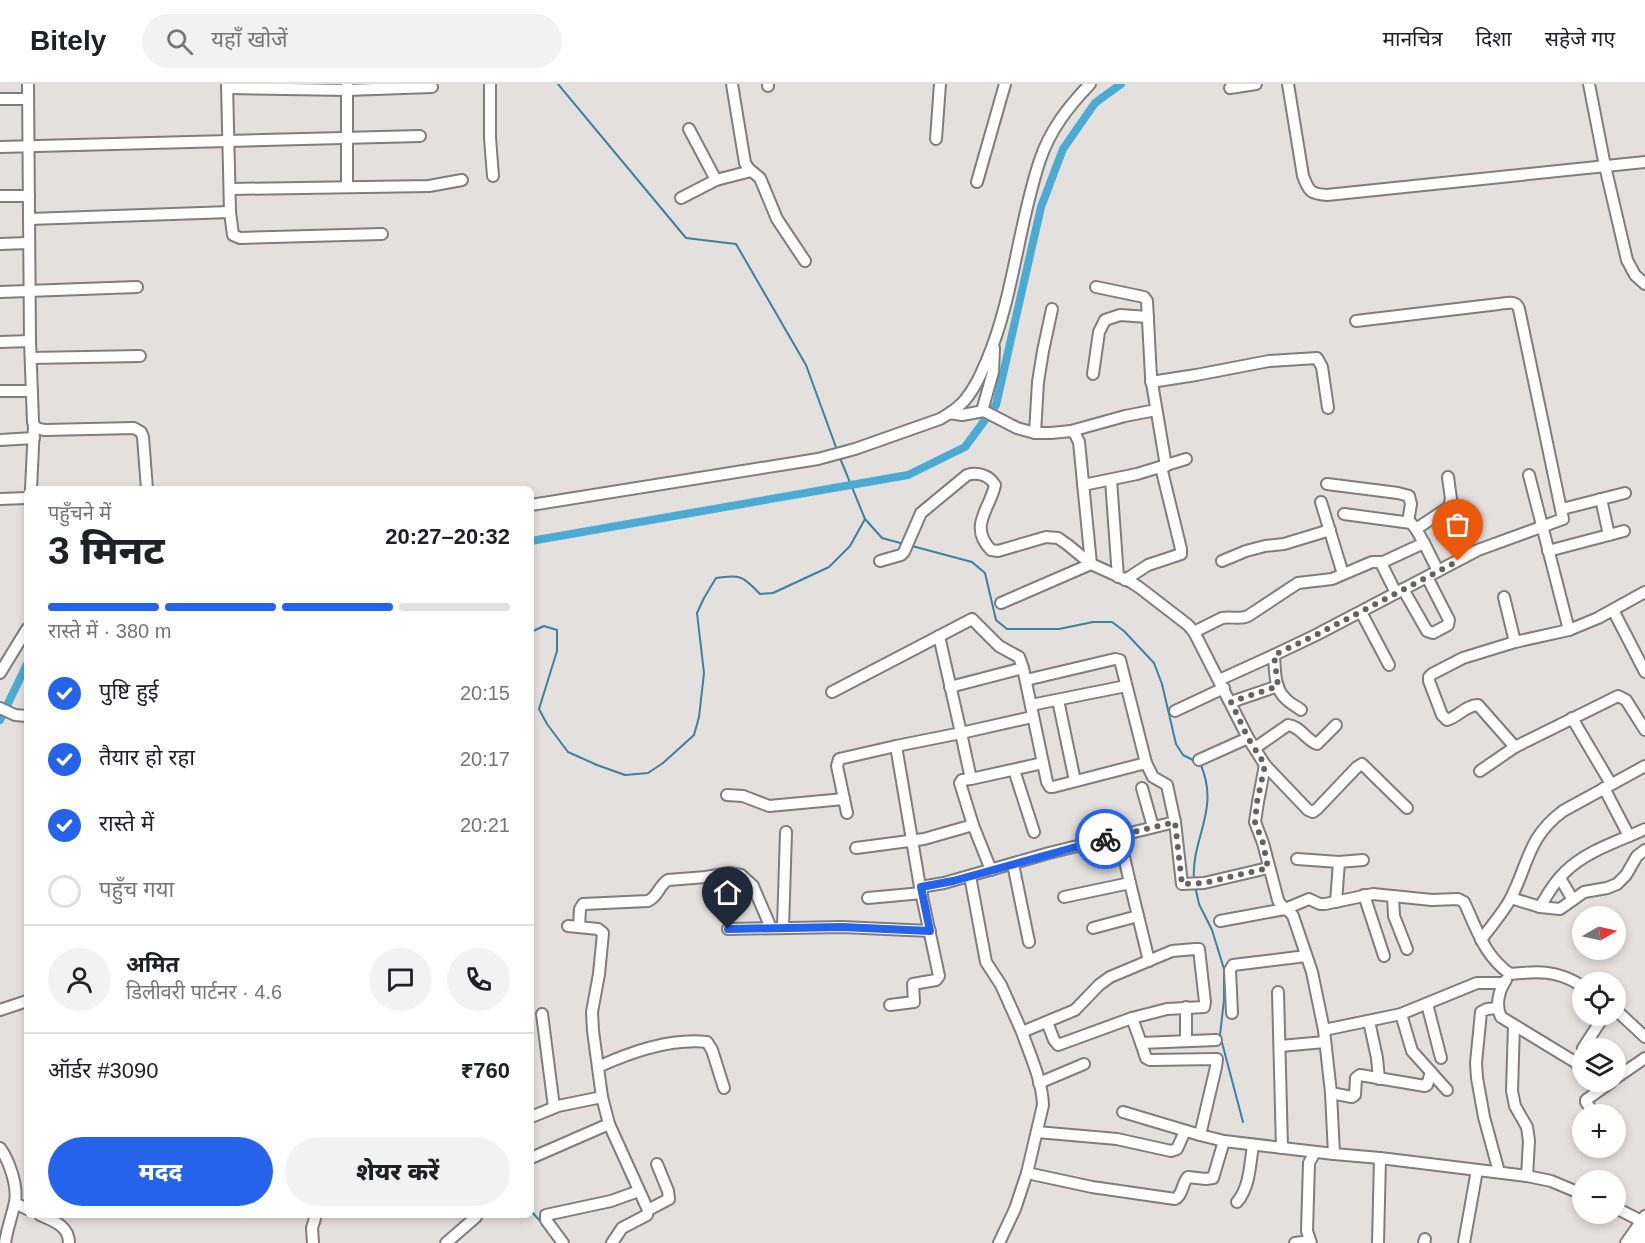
<!DOCTYPE html>
<html lang="hi">
<head>
<meta charset="utf-8">
<style>
  :root { --surface:#fff; --page:#f2f2f2; --text:#202124; --muted:#757577; --line:#e0e0e0; --accent:#2563eb }
  body { margin:0; font-family:Helvetica,"Noto Sans Devanagari",sans-serif; background:var(--page); color:var(--text); height:100vh; display:flex; flex-direction:column; font-size:22px; white-space:nowrap }
  * { box-sizing:border-box; margin:0 }
  p { font-size:20px; color:var(--muted) }
  .icon { flex:none; width:33px; height:33px; fill:none; stroke:currentColor; stroke-width:2; stroke-linecap:round; stroke-linejoin:round }
  .map { position:relative; flex:1; overflow:hidden }
  .details { position:absolute; left:24px; top:402px; width:510px; height:732px; display:flex; flex-direction:column; background:var(--surface); border-radius:9px; box-shadow:0 3px 9px #0003 }
  .details>* { flex:none }
  .needle { width:39px; rotate:81deg }
  .fabs { position:absolute; left:1572px; top:822px; display:grid; gap:12px }
  .fabs a { display:grid; place-items:center; width:54px; height:54px; border-radius:50%; background:var(--surface); box-shadow:0 3px 9px #0003; font-size:30px }
  .pin { position:absolute; display:grid; place-items:center; width:51px; height:51px; color:#fff; margin:-62px -26px; border-radius:50% 50% 50% 0; rotate:-45deg; box-shadow:0 0 6px #0007 }
  .pin .icon { rotate:45deg }
  .courier { position:absolute; display:grid; place-items:center; width:60px; height:60px; margin:-30px; border:4px solid #2563eb; border-radius:50%; background:#fff; color:#222; box-shadow:0 2px 8px #0007 }
  .summary em { font-style:normal; font-weight:800 }
  .summary div { display:flex; flex-direction:column-reverse }
  .summary { display:flex; align-items:center; justify-content:space-between; height:102px; padding:0 24px }
  h1 { font-size:39px; font-weight:800; line-height:45px }
  .bar { display:grid; grid-template-columns:repeat(4,1fr); gap:9px 6px; align-content:center; height:72px; padding:0 24px }
  .bar i { height:8px; border-radius:4px; background:var(--line) }
  .bar .current { background:var(--accent) }
  .bar p { grid-column:span 4 }
  .line { display:flex; align-items:center; gap:15px; padding:0 24px; border-top:2px solid var(--line) }
  .line div { flex:1 }
  .round { display:grid; place-items:center; flex:none; width:63px; height:63px; border-radius:32px; background:var(--page) }
  ol { padding:0 24px; list-style:none }
  li { display:flex; align-items:center; gap:18px; height:66px }
  li p { margin-inline-start:auto }
  li .icon { padding:6px; border-radius:50%; background:var(--accent); color:#fff; stroke-width:4 }
  li:last-child { color:var(--muted) }
  li i { width:33px; height:33px; border:3px solid var(--line); border-radius:50% }
  .cta { display:flex; gap:12px; margin-top:auto; padding:12px 24px }
  .cta a { flex:1; height:69px; border-radius:36px; background:var(--accent); color:#fff; font-size:24px; font-weight:800; line-height:69px; text-align:center }
  .cta a+a { background:var(--page); color:var(--text) }
  header { display:flex; align-items:center; gap:36px; box-sizing:border-box; height:84px; padding:0 30px; background:var(--surface); border-bottom:2px solid var(--line) }
  header strong { font-size:28px }
  nav { display:flex; gap:33px; margin-inline-start:auto; font-size:21px }
  .search { width:420px; height:54px; background:var(--page); display:flex; align-items:center; gap:15px; box-sizing:border-box; padding:0 21px; border-radius:33px; color:var(--muted); font-size:22px }
  .map>svg:first-child { display:block }
  .lines { fill:none; stroke-linecap:round; stroke-linejoin:round }
  .stream { stroke:#3e819d; stroke-width:2 }
  .canal { stroke:#4babd2; stroke-width:8 }
  .minor-casing { stroke:#817d7c; stroke-width:14 }
  .highway-casing { stroke:#817d7c; stroke-width:18 }
  .minor { stroke:#fff; stroke-width:10 }
  .highway { stroke:#fff; stroke-width:15 }
  .done { stroke:#656362; stroke-width:6; stroke-dasharray:0 10.8 }
  .route { stroke:#2563eb; stroke-width:8 }
</style>
</head>
<body>
<header>
<strong>Bitely</strong>
<div class="search"><svg class="icon" aria-label="search" viewBox="0 0 24 24"><circle cx="10" cy="10" r="6"/><path d="M15 15l6 6"/></svg>यहाँ खोजें</div>
<nav><a>मानचित्र</a><a>दिशा</a><a>सहेजे गए</a></nav>
</header>
<div class="map">
<svg width="1645" height="1159" viewBox="0 0 1645 1159">
  <rect width="100%" height="100%" fill="#e3e0de"/>
  <g class="lines">
    <g class="stream">
      <path d="M558,0L686,154L736,160L806,281L837,366"/>
      <path d="M840,374L865,435L882,454L904,460"/>
      <path d="M912,462L972,478L985,489L996,536L1007,545H1059L1093,538H1112L1124,547L1154,579L1162,600L1176,660L1183,671L1195,677"/>
      <path d="M531,548L544,542L557,546V567L539,625L547,640L568,668L597,681L625,691L648,689L663,679L694,651L699,633L704,589L697,529L704,514L716,494C740,490 743,492 760,510L773,509L829,483L850,462L865,435"/>
      <path d="M1194,796C1191,753 1221,726 1200,679"/>
      <path d="M1195,802L1199,820L1212,846L1224,885V916L1220,951L1243,1038"/>
      <path d="M531,1127L542,1139"/>
    </g>
    <g class="canal">
      <path d="M531,457L908,391L965,363L996,321L1041,123L1063,65L1095,19L1121,0"/>
      <path d="M0,636L27,580"/>
    </g>
    <defs>
      <g id="minor">
        <path d="M28,0L30,257L33,338C35,345 39,345 45,346L134,344L141,348L143,353L147,405"/>
        <path d="M227,0L230,128L233,151L240,154L382,150"/>
        <path d="M347,0V103"/>
        <path d="M490,0V54L493,92"/>
        <path d="M732,0L745,79L749,85L760,94L777,135L805,177"/>
        <path d="M768,0V2"/>
        <path d="M1288,0L1303,92C1309,108 1311,110 1327,111L1645,78"/>
        <path d="M1589,0L1605,82L1627,176L1635,191L1645,200"/>
        <path d="M227,4L347,6L432,3"/>
        <path d="M1230,4L1256,0"/>
        <path d="M0,15H28"/>
        <path d="M689,45L716,96"/>
        <path d="M936,55L940,0"/>
        <path d="M0,63L420,52"/>
        <path d="M977,98L1005,0"/>
        <path d="M230,105L429,102L462,96"/>
        <path d="M0,112H29"/>
        <path d="M681,114L716,96L751,87"/>
        <path d="M29,135L230,128"/>
        <path d="M0,160L29,159"/>
        <path d="M1096,203L1144,213L1147,217L1151,293L1166,382"/>
        <path d="M0,208L137,203"/>
        <path d="M0,258L30,257"/>
        <path d="M31,274L140,272"/>
        <path d="M1093,290L1099,248L1105,236L1120,231L1148,233"/>
        <path d="M1151,298L1196,291L1269,277L1317,274L1322,283L1328,324"/>
        <path d="M0,307H32"/>
        <path d="M982,327L993,288L994,264"/>
        <path d="M950,329L962,331L984,327L1017,344L1035,349H1051L1071,347L1075,350L1079,358L1091,480L1001,519"/>
        <path d="M1071,347L1125,332L1156,326"/>
        <path d="M1035,349L1038,298L1043,267L1052,225"/>
        <path d="M0,356L34,354"/>
        <path d="M1111,396L1118,493"/>
        <path d="M1327,400L1398,409L1409,412L1411,420L1408,438"/>
        <path d="M1083,401L1137,390L1186,375"/>
        <path d="M31,405L34,342"/>
        <path d="M0,415L27,414"/>
        <path d="M1601,415L1609,451"/>
        <path d="M1321,418L1343,490"/>
        <path d="M531,421L818,375L855,365L940,335C949,330 958,324 965,316C975,304 981,290 987,276C1014,212 1018,141 1040,76C1050,46 1068,23 1090,0"/>
        <path d="M1562,425L1625,409"/>
        <path d="M1344,430L1411,439L1416,445L1424,459"/>
        <path d="M1416,445L1449,423L1451,415L1448,393"/>
        <path d="M1548,467L1624,447"/>
        <path d="M880,477L901,471L904,468L921,429L967,391C978,388 989,391 995,401C990,425 968,442 991,466L998,467L1046,453L1058,454L1068,461L1091,480L1131,498L1140,504L1188,541L1194,548L1248,654L1265,681L1308,726L1313,728L1317,725L1357,683L1362,680L1407,724"/>
        <path d="M1222,477L1246,467L1265,462L1284,460L1330,446"/>
        <path d="M1381,479L1396,509"/>
        <path d="M1125,496L1148,481L1181,470V465L1161,383"/>
        <path d="M1403,505L1427,547L1433,549L1448,541L1449,536L1427,493"/>
        <path d="M1504,513L1515,558L1569,546L1529,391"/>
        <path d="M1613,526L1645,588"/>
        <path d="M1361,528L1389,581"/>
        <path d="M1569,546L1598,534L1645,508"/>
        <path d="M1194,548L1222,534C1231,532 1240,536 1248,532L1298,499L1332,495L1372,478H1383L1424,459L1438,487"/>
        <path d="M1274,571L1316,551L1478,466L1563,435L1519,225C1516,216 1508,219 1499,220L1356,237"/>
        <path d="M0,589L27,545"/>
        <path d="M1026,596L1115,575L1120,576L1146,679"/>
        <path d="M1219,596L1274,571C1275,585 1274,604 1285,614C1289,619 1296,622 1301,626"/>
        <path d="M950,603L1023,584"/>
        <path d="M832,608L972,535L999,562L1019,573L1023,584L1047,698L1050,703H1053L1146,679L1153,693L1167,701L1175,738L1049,769L944,799L920,803"/>
        <path d="M1058,616L1075,697"/>
        <path d="M1231,618L1278,602"/>
        <path d="M1031,621L1126,602"/>
        <path d="M0,624L15,631L27,632"/>
        <path d="M1175,627L1224,604"/>
        <path d="M1572,634L1611,700"/>
        <path d="M1515,663L1478,621C1466,621 1458,633 1447,636L1442,631L1429,597V593L1432,590L1463,574L1515,558"/>
        <path d="M1255,664L1288,641C1300,642 1306,656 1317,660L1336,641"/>
        <path d="M1199,676L1248,654"/>
        <path d="M1265,681L1258,718L1255,738L1263,759L1278,816C1281,824 1289,825 1293,832L1312,888L1324,946L1331,1009L1334,1070L1380,1074L1527,1092L1551,1097L1582,1110"/>
        <path d="M1014,686L1034,748"/>
        <path d="M1480,687L1515,663L1618,612L1626,616L1645,646"/>
        <path d="M971,695L1043,679"/>
        <path d="M1142,704L1153,743"/>
        <path d="M1604,704L1629,752"/>
        <path d="M727,711L743,712L769,722L844,715"/>
        <path d="M847,729L837,682L839,675L896,662L961,649L939,552"/>
        <path d="M1175,738L1182,800L1204,799L1268,784"/>
        <path d="M973,741L991,786"/>
        <path d="M1119,751L1130,799"/>
        <path d="M856,764L924,755L973,741L960,699L962,696L971,695L961,649L1032,633"/>
        <path d="M1297,775L1339,778"/>
        <path d="M1013,780L1029,858"/>
        <path d="M970,792L986,878L1001,901L1022,948"/>
        <path d="M1560,794L1573,816"/>
        <path d="M1364,811L1384,872"/>
        <path d="M1393,812L1394,832L1407,865"/>
        <path d="M1064,813L1130,799L1138,832L1093,844"/>
        <path d="M868,814L922,809"/>
        <path d="M1511,814L1540,823C1547,811 1554,798 1565,788C1586,767 1619,757 1645,745"/>
        <path d="M1336,818L1339,778L1363,776"/>
        <path d="M1540,823L1560,825L1584,808L1607,804L1617,800L1626,791L1637,772L1645,766"/>
        <path d="M1138,832L1149,877"/>
        <path d="M1220,837L1285,825L1309,815L1320,820H1325L1373,810L1432,816L1458,815L1464,818C1478,847 1483,870 1510,890C1539,887 1557,886 1582,902"/>
        <path d="M568,842L598,845L603,849L599,890L592,928L593,947L602,1013L609,1040L648,1126L647,1131L622,1144L612,1159"/>
        <path d="M579,843L580,825L583,820L648,817C658,813 659,801 668,796L706,793L729,789L741,791L753,802L771,844"/>
        <path d="M783,844L786,748"/>
        <path d="M728,845L842,843L930,847"/>
        <path d="M1481,856C1491,842 1503,829 1511,814C1529,778 1528,753 1563,727L1645,682"/>
        <path d="M1506,896C1499,906 1495,921 1501,933L1575,978L1582,986"/>
        <path d="M1278,908L1282,1064"/>
        <path d="M1427,920L1441,974"/>
        <path d="M890,921L914,918L913,900L936,896L939,892L920,803L896,662"/>
        <path d="M1186,923V957"/>
        <path d="M1498,924L1487,925L1481,928L1476,979L1477,994L1484,1033L1499,1088"/>
        <path d="M0,926L27,917"/>
        <path d="M1616,926L1645,953"/>
        <path d="M1232,929L1230,886L1233,881L1306,872"/>
        <path d="M542,930L554,1023"/>
        <path d="M1401,930L1412,967L1447,1006"/>
        <path d="M1369,937L1377,974L1379,995"/>
        <path d="M1047,938L1054,956L1058,961L1132,934"/>
        <path d="M1514,941L1512,1007L1515,1022L1527,1043L1529,1057L1527,1092"/>
        <path d="M1324,946L1401,930L1477,899H1504"/>
        <path d="M1141,959L1146,974L1150,976L1217,975L1216,983L1200,1051"/>
        <path d="M1280,962L1325,958"/>
        <path d="M1583,964L1604,932"/>
        <path d="M598,983C631,968 670,954 707,958L712,966L724,1004"/>
        <path d="M1616,994L1645,974"/>
        <path d="M1039,999L1084,980"/>
        <path d="M1331,1009L1352,1013L1355,1011L1356,994L1360,991L1425,1002L1427,1001L1431,988"/>
        <path d="M1123,1028L1200,1051L1224,1057"/>
        <path d="M1594,1030L1586,1018V1016L1611,998"/>
        <path d="M531,1033L558,1022L602,1013"/>
        <path d="M1037,1048L1117,1055L1171,1067L1177,1065L1185,1047"/>
        <path d="M0,1064C9,1076 18,1102 15,1118C12,1132 7,1145 5,1159"/>
        <path d="M531,1074L609,1040"/>
        <path d="M1027,1089L1092,1103L1175,1115C1183,1111 1182,1099 1188,1093L1206,1095L1213,1094L1224,1057L1334,1070"/>
        <path d="M1237,1118C1250,1103 1250,1080 1253,1061"/>
        <path d="M15,1119L27,1125"/>
        <path d="M1616,1124L1645,1139"/>
        <path d="M648,1126L669,1115L668,1107L657,1080"/>
        <path d="M40,1131C54,1137 69,1142 69,1159"/>
        <path d="M313,1159L312,1144L316,1131"/>
        <path d="M446,1159L476,1133"/>
        <path d="M563,1159L546,1136V1131L611,1117L639,1107"/>
        <path d="M999,1159L1015,1125L1027,1089L1043,1021C1042,996 1030,971 1022,948L1075,926L1099,901L1110,893L1172,867L1195,865H1199L1205,918L1204,923L1167,925L1132,934L1141,959L1216,956"/>
        <path d="M1295,1159L1310,1157"/>
        <path d="M1311,1159L1307,1147L1309,1079L1315,1068"/>
        <path d="M1378,1159L1380,1074"/>
        <path d="M1424,1159L1425,1155"/>
        <path d="M1464,1159L1477,1086"/>
        <path d="M1626,1159L1645,1132"/>
      </g>
      <path id="highway" d="M1638,1159L1645,1150"/>
    </defs>
    <use href="#minor" class="minor-casing"/>
    <use href="#highway" class="highway-casing"/>
    <use href="#minor" class="minor"/>
    <use href="#highway" class="highway"/>
  </g>
  <g class="lines">
    <path class="done" d="M1105,755L1175,738L1182,800L1204,799L1268,784L1263,759L1255,738L1257,718L1265,681L1248,654L1231,618L1278,602L1274,571L1316,551L1458,477"/>
    <path class="route" d="M728,845L842,843L930,847L921,803L953,797L1105,755"/>
  </g>
</svg>
<div class="fabs">
<a><svg class="needle" viewBox="-14 -14 28 28"><path d="M0-13l5 13h-10z" fill="#e53935"/><path d="M0 13l5-13h-10z" fill="#757577"/></svg></a>
<a><svg class="icon" aria-label="locate" viewBox="0 0 24 24"><circle cx="12" cy="12" r="6"/><path d="M12 2v4M12 18v4M2 12h4M18 12h4"/></svg></a>
<a><svg class="icon" aria-label="layers" viewBox="0 0 24 24"><path d="M12 4l9 5-9 5-9-5zM3 14l9 5 9-5"/></svg></a>
<a>+</a>
<a>−</a>
</div>
<div class="pin" style="left:1458px;top:477px;background:#ea580c"><svg class="icon" aria-label="bag" viewBox="0 0 24 24"><path d="M5 8h14l-1 12H6zM9 8a3 3 0 0 1 6 0"/></svg></div>
<div class="pin" style="left:728px;top:845px;background:#1f2937"><svg class="icon" aria-label="home" viewBox="0 0 24 24"><path d="M3 11l9-7 9 7M6 9v11h12V9"/></svg></div>
<div class="courier" style="left:1105px;top:755px"><svg class="icon" aria-label="bike" viewBox="0 0 24 24"><circle cx="6" cy="16" r="4"/><circle cx="18" cy="16" r="4"/><path d="M6 16l4-8h5l3 8M10 8l3 8H6M13 5h3"/></svg></div>
<section class="details">
<div class="summary"><div><h1>3 मिनट</h1><p>पहुँचने में</p></div><em>20:27–20:32</em></div>
<div class="bar"><i class="current"></i><i class="current"></i><i class="current"></i><i></i><p>रास्ते में · 380 m</p></div>
<ol>
<li><svg class="icon" aria-label="check" viewBox="0 0 24 24"><path d="M5 12l5 5 9-10"/></svg>पुष्टि हुई<p>20:15</p></li>
<li><svg class="icon" aria-label="check" viewBox="0 0 24 24"><path d="M5 12l5 5 9-10"/></svg>तैयार हो रहा<p>20:17</p></li>
<li><svg class="icon" aria-label="check" viewBox="0 0 24 24"><path d="M5 12l5 5 9-10"/></svg>रास्ते में<p>20:21</p></li>
<li><i></i>पहुँच गया</li>
</ol>
<div class="line" style="height:108px"><a class="round"><svg class="icon" aria-label="person" viewBox="0 0 24 24"><circle cx="12" cy="8" r="4"/><path d="M4 21q1-7 8-7t8 7"/></svg></a><div><b>अमित</b><p>डिलीवरी पार्टनर · 4.6</p></div><a class="round"><svg class="icon" aria-label="chat" viewBox="0 0 24 24"><path d="M4 5h16v11H9l-5 4z"/></svg></a><a class="round"><svg class="icon" aria-label="phone" viewBox="0 0 24 24"><path d="M5 4h4l2 5-3 2q2 4 5 5l2-3 5 2v4C11 20 4 13 5 4z"/></svg></a></div>
<div class="line" style="height:78px"><div>ऑर्डर #3090</div><b>₹760</b></div>
<div class="cta"><a>मदद</a><a>शेयर करें</a></div>
</section>
</div>
</body>
</html>
